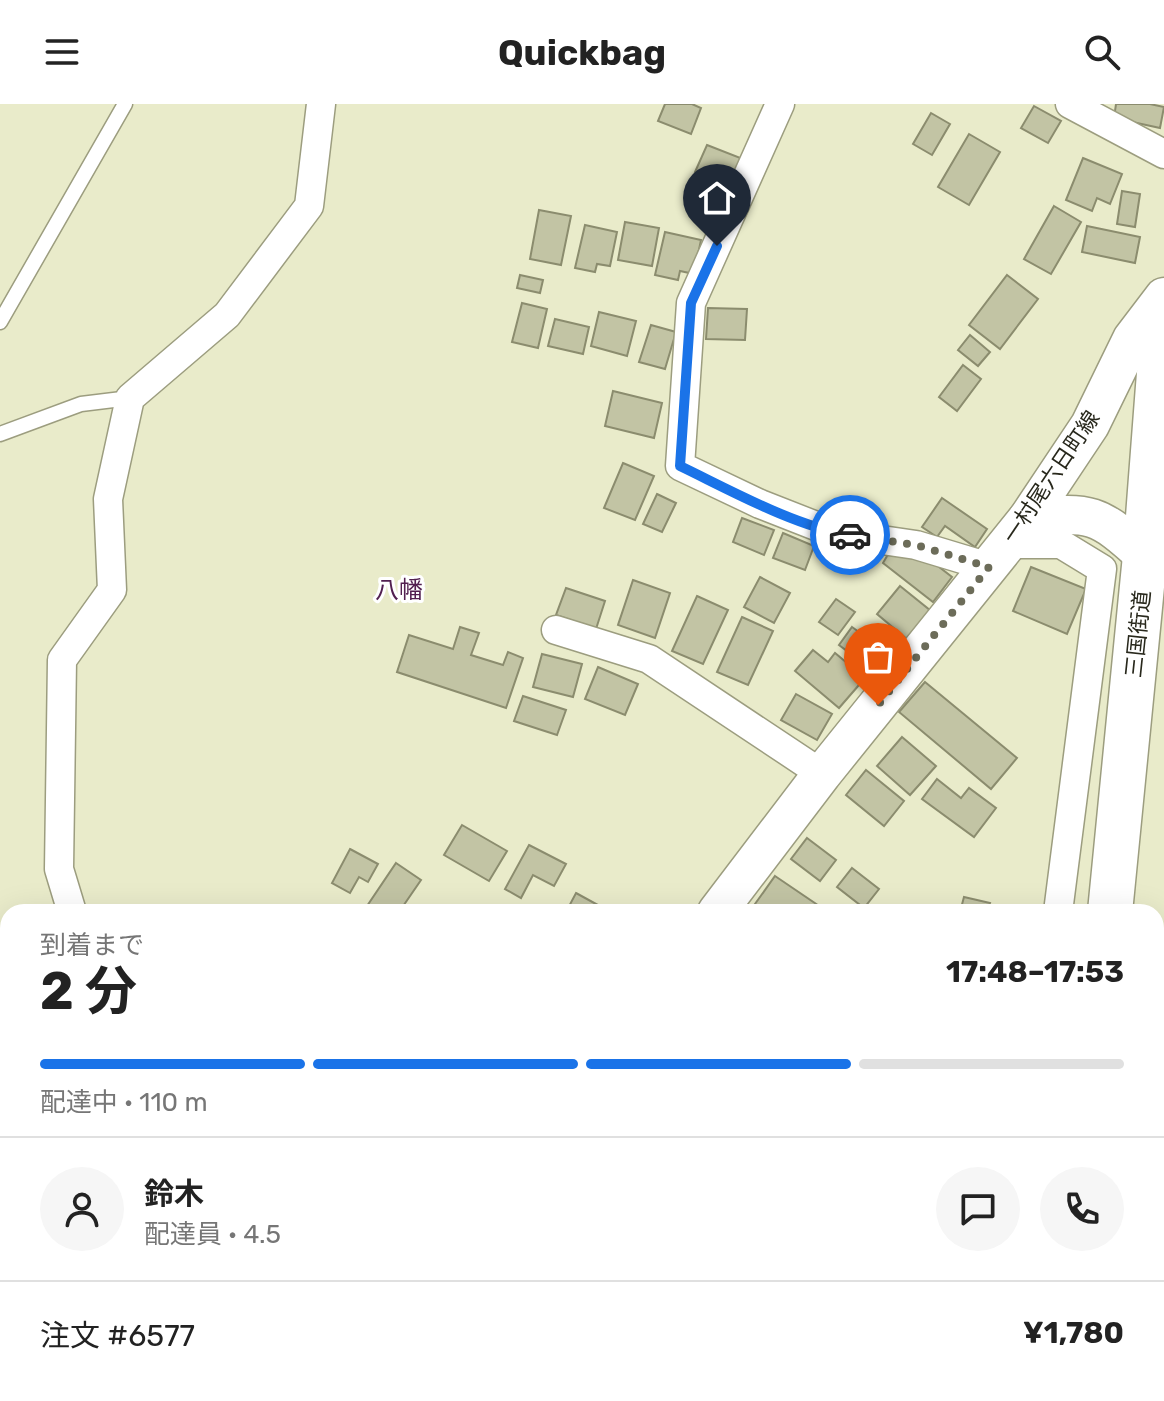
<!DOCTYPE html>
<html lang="ja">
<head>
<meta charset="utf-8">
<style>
  :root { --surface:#fff; --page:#f6f6f6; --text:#222; --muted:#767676; --line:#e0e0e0; --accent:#1a73e8 }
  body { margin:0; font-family:Rubik,"Noto Sans JP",sans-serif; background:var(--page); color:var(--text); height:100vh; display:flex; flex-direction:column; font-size:30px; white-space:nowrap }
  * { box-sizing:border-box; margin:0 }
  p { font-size:26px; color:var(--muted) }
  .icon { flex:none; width:44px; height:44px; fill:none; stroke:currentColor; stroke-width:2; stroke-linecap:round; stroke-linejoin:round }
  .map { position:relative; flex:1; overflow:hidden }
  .sheet { position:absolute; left:0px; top:800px; width:1164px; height:498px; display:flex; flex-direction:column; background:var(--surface); border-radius:24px 24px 0 0; box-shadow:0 8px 32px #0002 }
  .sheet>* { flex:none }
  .pin { position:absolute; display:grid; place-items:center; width:68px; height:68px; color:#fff; margin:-82px -34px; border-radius:50% 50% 50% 0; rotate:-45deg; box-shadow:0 0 8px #0007 }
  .pin .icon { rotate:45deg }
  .courier { position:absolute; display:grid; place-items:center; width:80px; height:80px; margin:-40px; border:6px solid #1a73e8; border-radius:50%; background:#fff; color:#222; box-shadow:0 2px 10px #0007 }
  .summary em { font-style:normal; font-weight:700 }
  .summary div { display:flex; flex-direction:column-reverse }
  .summary { display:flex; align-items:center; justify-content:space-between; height:136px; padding:0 40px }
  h1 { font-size:52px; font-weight:700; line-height:60px }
  .bar { display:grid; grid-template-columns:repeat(4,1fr); gap:12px 8px; align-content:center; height:96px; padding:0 40px }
  .bar i { height:10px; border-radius:6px; background:var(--line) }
  .bar .selected { background:var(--accent) }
  .bar p { grid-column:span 4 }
  .line { display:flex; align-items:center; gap:20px; padding:0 40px; border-top:2px solid var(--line) }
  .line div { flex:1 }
  .round { display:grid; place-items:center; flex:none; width:84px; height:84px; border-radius:42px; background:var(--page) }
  header { display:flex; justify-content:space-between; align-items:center; height:104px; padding:0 40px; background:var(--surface); font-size:36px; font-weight:700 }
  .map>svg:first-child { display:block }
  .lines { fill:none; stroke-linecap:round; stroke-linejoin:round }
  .river { stroke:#f4b3ef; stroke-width:44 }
  .building { fill:#c2c4a4; stroke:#8b8c6e; stroke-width:2 }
  .service-casing { stroke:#9c9d7f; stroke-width:17 }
  .minor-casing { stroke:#9c9d7f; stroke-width:31 }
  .secondary-casing { stroke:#9c9d7f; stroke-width:41 }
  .trunk-casing { stroke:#9c9d7f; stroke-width:47 }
  .service { stroke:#fff; stroke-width:14 }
  .minor { stroke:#fff; stroke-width:28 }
  .secondary { stroke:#fff; stroke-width:38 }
  .trunk { stroke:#fff; stroke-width:44 }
  .done { stroke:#6c6c59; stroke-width:8; stroke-dasharray:0 14.4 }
  .route { stroke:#1a73e8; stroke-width:10 }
  .labels { text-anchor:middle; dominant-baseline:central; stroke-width:6; stroke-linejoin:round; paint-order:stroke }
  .street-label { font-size:22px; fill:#28281c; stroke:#fff }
  .neighbourhood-label { font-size:24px; fill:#522050; stroke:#fff }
</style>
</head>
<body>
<header><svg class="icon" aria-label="menu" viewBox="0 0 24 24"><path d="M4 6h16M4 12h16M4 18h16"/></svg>Quickbag<svg class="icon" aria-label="search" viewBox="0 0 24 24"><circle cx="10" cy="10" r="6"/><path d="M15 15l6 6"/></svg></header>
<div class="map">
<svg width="1164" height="1297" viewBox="0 0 1164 1297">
  <rect width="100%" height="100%" fill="#e9ebca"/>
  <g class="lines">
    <g class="river">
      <path d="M1156,1124L1164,1126"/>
      <path d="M0,1217L8,1203"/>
    </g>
  </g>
  <g class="building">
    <path d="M665,0H692L701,4L691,30L658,17Z"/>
    <path d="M1116,0H1150L1164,3L1160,24L1114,14Z"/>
    <path d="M1034,2L1061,17L1048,39L1021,24Z"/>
    <path d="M931,9L950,20L932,51L913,40Z"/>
    <path d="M969,30L1000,48L969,101L938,83Z"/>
    <path d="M707,41L743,55L732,83L695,68Z"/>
    <path d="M1083,54L1122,70L1110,100L1097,94L1092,107L1066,96Z"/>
    <path d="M1122,87L1140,90L1135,123L1117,120Z"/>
    <path d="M1054,102L1081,118L1051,170L1024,155Z"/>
    <path d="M539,106L571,112L561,161L530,155Z"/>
    <path d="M625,118L659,124L652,162L618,156Z"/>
    <path d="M585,121L617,128L610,162L597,160L595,168L575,164Z"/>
    <path d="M1087,122L1140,133L1135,159L1082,148Z"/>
    <path d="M665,128L701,136L694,170L680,167L678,176L655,171Z"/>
    <path d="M520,171L543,176L540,189L517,184Z"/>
    <path d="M1007,171L1038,195L1000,245L969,221Z"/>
    <path d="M522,199L547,205L538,244L512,238Z"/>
    <path d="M708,204L747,205L745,236L706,235Z"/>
    <path d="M599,208L636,217L627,252L591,242Z"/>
    <path d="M555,215L589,223L583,250L548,242Z"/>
    <path d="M651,221L676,228L665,265L639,258Z"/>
    <path d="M970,231L990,248L978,262L958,246Z"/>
    <path d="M963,261L981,275L957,307L939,293Z"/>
    <path d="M613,287L662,299L654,334L605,322Z"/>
    <path d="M623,359L654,372L635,416L604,404Z"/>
    <path d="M657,390L676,399L662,428L643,420Z"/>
    <path d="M942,394L987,425L975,443L945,422L937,433L922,423Z"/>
    <path d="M742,414L774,426L764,451L733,438Z"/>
    <path d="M783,429L814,442L805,466L773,454Z"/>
    <path d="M890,447L930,456L952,473L933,498L883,459Z"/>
    <path d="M1031,463L1086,485L1067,530L1013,507Z"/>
    <path d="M760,473L790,489L774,519L744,503Z"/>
    <path d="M633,476L670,489L655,534L618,521Z"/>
    <path d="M900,482L931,507L908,536L877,510Z"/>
    <path d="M566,484L605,497L596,525L556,511Z"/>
    <path d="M697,492L728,506L703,560L672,547Z"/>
    <path d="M836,495L855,508L838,531L819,518Z"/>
    <path d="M742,513L773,527L748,581L717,568Z"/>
    <path d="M460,523L479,529L471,551L503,561L508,548L523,554L506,604L397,568L409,531L453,545Z"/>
    <path d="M852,523L881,544L885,539L898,549L888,561L875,552L867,562L839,541Z"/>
    <path d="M813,546L828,558L835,549L865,574L839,604L795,567Z"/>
    <path d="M542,550L582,560L573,593L533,583Z"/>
    <path d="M598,563L638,580L625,611L585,595Z"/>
    <path d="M925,578L1017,654L991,685L899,608Z"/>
    <path d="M796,590L832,610L817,636L781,616Z"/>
    <path d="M523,592L566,606L557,631L514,617Z"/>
    <path d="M902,633L936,662L910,691L877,662Z"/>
    <path d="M866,666L904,697L884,722L846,691Z"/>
    <path d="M937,675L961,694L969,684L996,704L974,733L922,695Z"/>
    <path d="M462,721L507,747L489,777L444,751Z"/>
    <path d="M807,734L836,756L820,777L791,755Z"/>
    <path d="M529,741L566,760L554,782L533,771L521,794L505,785Z"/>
    <path d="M350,745L378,760L368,778L359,773L350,789L332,779Z"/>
    <path d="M396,759L421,776L399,808H363Z"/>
    <path d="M852,764L879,785L864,804L837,783Z"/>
    <path d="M775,772L828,808H767L755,800Z"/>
    <path d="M576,789L607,806L606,808H566Z"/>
    <path d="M964,793L990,799L987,808H960Z"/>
    <path d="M220,1290H250L247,1297H217Z"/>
    <path d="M421,1290H459L454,1297H432Z"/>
    <path d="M474,1290H499L497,1297H471Z"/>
    <path d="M585,1290H619L617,1297H582Z"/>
    <path d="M634,1290H665L663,1297H632Z"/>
    <path d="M725,1290H762L759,1297H722Z"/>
    <path d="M780,1290H820L817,1297H779Z"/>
  </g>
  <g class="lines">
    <defs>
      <g id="service">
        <path d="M0,218L125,0"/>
        <path d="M0,330L81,300L130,294"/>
        <path d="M0,1152L8,1140"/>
        <path d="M0,1292L8,1276"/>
      </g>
      <g id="minor">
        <path d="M780,0L691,199L680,362L760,400L834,429L916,441L989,463"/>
        <path d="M1070,0L1164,50"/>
        <path d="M1007,440H1061L1102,465L1058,808"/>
        <path d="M556,526L649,555L822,670"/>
        <path d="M72,808L59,765L62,556L112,486L108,395L130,294L227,211L309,102L321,0"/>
        <path d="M918,1290L939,1297"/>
        <path d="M136,1297L139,1290"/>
        <path d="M695,1297L697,1290"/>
        <path d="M836,1297L839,1290"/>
        <path d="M988,1297L989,1290"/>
      </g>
      <g id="secondary">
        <path d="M1028,414C1091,407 1098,409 1145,452"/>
        <path d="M717,808L822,670L1028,414L1090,321L1132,235L1164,193"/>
        <path d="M346,1297L351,1290"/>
      </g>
      <g id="trunk">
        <path d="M1110,808L1145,452L1164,204"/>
        <path d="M1063,1297V1290"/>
      </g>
    </defs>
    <use href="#service" class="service-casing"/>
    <use href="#minor" class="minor-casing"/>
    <use href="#secondary" class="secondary-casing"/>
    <use href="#trunk" class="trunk-casing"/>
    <use href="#service" class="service"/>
    <use href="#minor" class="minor"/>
    <use href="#secondary" class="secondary"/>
    <use href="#trunk" class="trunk"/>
  </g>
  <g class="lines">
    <path class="done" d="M850,431L916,441L989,463L878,601"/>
    <path class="route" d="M717,142L691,199L680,362C730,386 796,423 850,431"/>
  </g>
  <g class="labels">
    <g class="street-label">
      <text transform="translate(1051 373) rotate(-56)">一村尾六日町線</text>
      <text transform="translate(1138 530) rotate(-84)">三国街道</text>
    </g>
    <g class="neighbourhood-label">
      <text x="399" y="486">八幡</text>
    </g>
  </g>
</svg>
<div class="pin" style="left:878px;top:601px;background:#ea580c"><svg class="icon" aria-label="bag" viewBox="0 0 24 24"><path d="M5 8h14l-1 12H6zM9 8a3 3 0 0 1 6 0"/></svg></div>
<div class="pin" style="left:717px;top:142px;background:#1f2937"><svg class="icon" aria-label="home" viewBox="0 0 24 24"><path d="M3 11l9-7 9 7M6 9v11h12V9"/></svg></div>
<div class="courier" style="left:850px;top:431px"><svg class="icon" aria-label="car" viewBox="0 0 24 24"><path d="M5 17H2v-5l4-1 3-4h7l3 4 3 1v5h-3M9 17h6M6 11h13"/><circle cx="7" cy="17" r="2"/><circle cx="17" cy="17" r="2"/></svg></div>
<section class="sheet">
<div class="summary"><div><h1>2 分</h1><p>到着まで</p></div><em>17:48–17:53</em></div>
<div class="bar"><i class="selected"></i><i class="selected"></i><i class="selected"></i><i></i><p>配達中 · 110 m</p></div>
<div class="line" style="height:144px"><a class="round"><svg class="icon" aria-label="person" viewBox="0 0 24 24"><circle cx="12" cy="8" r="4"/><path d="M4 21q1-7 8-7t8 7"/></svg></a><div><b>鈴木</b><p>配達員 · 4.5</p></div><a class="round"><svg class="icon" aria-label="chat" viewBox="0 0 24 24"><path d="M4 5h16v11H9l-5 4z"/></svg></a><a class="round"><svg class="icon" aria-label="phone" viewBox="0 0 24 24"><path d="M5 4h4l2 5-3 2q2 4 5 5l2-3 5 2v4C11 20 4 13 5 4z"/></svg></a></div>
<div class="line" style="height:104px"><div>注文 #6577</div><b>¥1,780</b></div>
</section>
</div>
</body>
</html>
